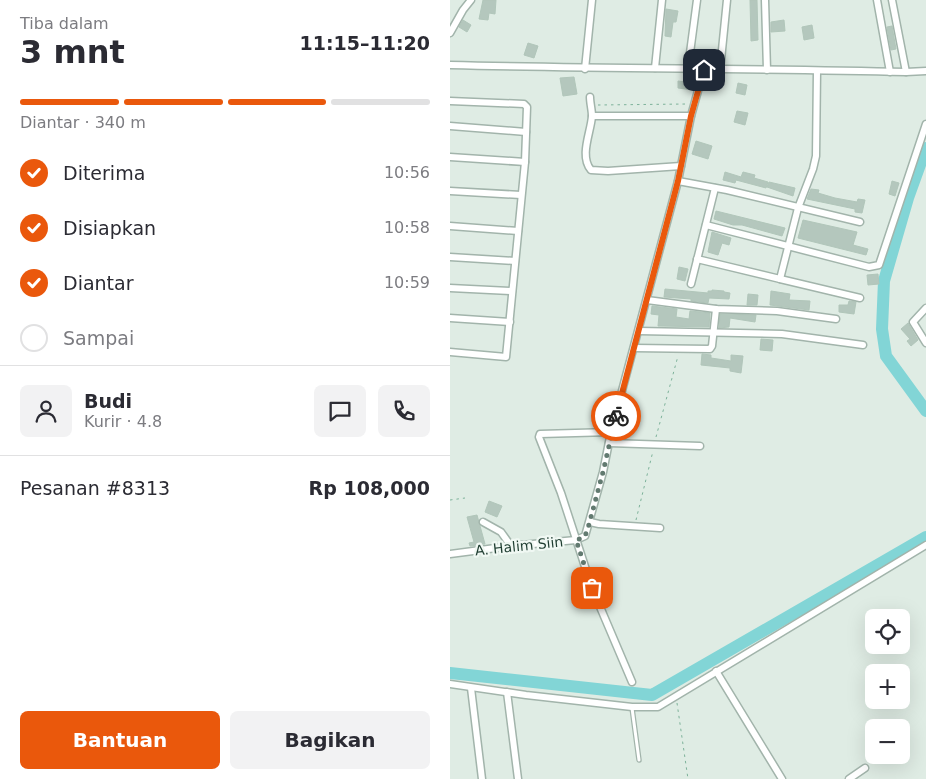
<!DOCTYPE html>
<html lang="id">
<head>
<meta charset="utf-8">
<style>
  :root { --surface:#fff; --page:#f2f2f3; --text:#2b2b33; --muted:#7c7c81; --line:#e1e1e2; --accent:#ea580c }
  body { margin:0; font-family:"DejaVu Sans",sans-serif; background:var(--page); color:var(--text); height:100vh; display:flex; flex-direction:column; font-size:19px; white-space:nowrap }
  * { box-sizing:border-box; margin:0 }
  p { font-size:16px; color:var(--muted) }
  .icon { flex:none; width:28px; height:28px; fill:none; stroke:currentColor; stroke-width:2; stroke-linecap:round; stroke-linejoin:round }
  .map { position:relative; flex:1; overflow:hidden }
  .panel { display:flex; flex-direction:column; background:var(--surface); width:450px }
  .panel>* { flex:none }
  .fabs { position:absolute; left:415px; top:609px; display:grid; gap:10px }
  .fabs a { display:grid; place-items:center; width:45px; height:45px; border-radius:8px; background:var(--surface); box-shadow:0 5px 20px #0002; font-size:25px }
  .pin { position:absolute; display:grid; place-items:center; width:42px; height:42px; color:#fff; margin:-21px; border-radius:10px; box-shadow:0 2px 8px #0006 }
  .courier { position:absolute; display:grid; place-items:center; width:50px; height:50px; margin:-25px; border:4px solid #ea580c; border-radius:50%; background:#fff; color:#222; box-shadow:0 1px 6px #0007 }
  .overview em { font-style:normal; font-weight:700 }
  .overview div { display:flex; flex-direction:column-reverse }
  .overview { display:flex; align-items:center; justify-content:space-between; height:85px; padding:0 20px }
  h1 { font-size:32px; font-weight:700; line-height:38px }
  .bar { display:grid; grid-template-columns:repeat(4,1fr); gap:8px 5px; align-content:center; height:60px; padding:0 20px }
  .bar i { height:6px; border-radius:4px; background:var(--line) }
  .bar .current { background:var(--accent) }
  .bar p { grid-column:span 4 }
  .line { display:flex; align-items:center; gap:12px; padding:0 20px; border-top:1px solid var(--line) }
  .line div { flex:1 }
  .round { display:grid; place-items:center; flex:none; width:52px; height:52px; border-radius:8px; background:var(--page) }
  ol { padding:0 20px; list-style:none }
  li { display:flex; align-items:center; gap:15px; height:55px }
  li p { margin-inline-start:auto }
  li .icon { padding:5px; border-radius:50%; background:var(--accent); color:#fff; stroke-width:4 }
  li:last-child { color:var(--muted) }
  li i { width:28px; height:28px; border:2px solid var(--line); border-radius:50% }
  .cta { display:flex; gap:10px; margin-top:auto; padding:10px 20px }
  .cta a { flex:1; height:58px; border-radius:8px; background:var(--accent); color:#fff; font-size:20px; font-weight:700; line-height:58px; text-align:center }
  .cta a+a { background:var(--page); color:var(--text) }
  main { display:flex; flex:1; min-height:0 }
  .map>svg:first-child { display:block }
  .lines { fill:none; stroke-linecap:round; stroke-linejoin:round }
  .river { stroke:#82d5d6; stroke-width:12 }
  .building { fill:#b4c7bd; stroke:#b1c6ba }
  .lane-casing { stroke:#a2b4ab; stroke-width:5.5 }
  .street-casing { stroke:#a2b4ab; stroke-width:9 }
  .path { stroke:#7db29a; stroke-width:1; stroke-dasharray:2.5 4; stroke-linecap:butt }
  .lane { stroke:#fff; stroke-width:3 }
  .street { stroke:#fff; stroke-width:6 }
  .done { stroke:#627a70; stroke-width:5; stroke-dasharray:0 9 }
  .route { stroke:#ea580c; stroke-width:6 }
  .labels { text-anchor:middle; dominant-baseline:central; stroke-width:4.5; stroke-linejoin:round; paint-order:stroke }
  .street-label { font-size:14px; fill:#1f3d31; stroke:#f0f8f3 }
</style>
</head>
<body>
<main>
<section class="panel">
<div class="overview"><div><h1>3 mnt</h1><p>Tiba dalam</p></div><em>11:15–11:20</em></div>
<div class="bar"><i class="current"></i><i class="current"></i><i class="current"></i><i></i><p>Diantar · 340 m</p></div>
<ol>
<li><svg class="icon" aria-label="check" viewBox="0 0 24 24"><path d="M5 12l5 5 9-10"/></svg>Diterima<p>10:56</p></li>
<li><svg class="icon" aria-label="check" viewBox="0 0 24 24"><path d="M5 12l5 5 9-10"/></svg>Disiapkan<p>10:58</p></li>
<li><svg class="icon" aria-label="check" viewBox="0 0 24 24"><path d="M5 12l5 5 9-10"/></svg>Diantar<p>10:59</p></li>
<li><i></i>Sampai</li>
</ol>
<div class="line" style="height:90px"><a class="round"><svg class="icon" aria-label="person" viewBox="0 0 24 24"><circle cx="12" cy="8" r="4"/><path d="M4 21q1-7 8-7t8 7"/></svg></a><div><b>Budi</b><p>Kurir · 4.8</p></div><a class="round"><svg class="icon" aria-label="chat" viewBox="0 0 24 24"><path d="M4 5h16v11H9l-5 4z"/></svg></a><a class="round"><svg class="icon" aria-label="phone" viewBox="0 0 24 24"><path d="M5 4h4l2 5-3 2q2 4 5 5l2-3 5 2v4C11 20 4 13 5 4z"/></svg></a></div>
<div class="line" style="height:65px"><div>Pesanan #8313</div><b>Rp 108,000</b></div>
<div class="cta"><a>Bantuan</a><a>Bagikan</a></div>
</section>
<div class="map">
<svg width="476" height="779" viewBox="0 0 476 779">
  <rect width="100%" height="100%" fill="#dfece4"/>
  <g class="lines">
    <g class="river">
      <path d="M476,148L458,198L434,281L432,329L436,356L476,411"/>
      <path d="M0,673L202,695L476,537"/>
    </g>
  </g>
  <g class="building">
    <path d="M33,0H46L45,14L39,13L38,20L29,19Z"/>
    <path d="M300,0H307L308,40L301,41Z"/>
    <path d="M216,9L228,11L226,22H223L221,37L215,36Z"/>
    <path d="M13,20L21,25L17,32L9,27Z"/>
    <path d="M334,20L335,31L321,32V22Z"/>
    <path d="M362,25L364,38L354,40L352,27Z"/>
    <path d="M442,26L446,49L441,50L437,27Z"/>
    <path d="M78,43L88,46L84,58L74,55Z"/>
    <path d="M124,77L127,94L113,96L110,78Z"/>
    <path d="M228,81L244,83L243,90L228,88Z"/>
    <path d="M288,83L297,85L295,95L286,93Z"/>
    <path d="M287,111L298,113L295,125L284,122Z"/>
    <path d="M246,141L262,146L258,159L242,154Z"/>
    <path d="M275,172L291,177L293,172L305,175L304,178L318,182L316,188L286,180L285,183L273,180Z"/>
    <path d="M442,181L449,183L445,196L439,194Z"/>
    <path d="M319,182L345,188L343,196L317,187Z"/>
    <path d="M361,189L369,190L368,193L385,198L407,202L408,199L415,200L412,213L405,212V209L357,199Z"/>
    <path d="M266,211L335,228L332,236L292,225H283L264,219Z"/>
    <path d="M353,220L407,232L403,245L418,249L416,255L348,238Z"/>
    <path d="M262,232L281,238L279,245L272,243L268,255L258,252Z"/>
    <path d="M229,267L238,269L235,281L227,279Z"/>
    <path d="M428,274L429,284L418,285L417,275Z"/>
    <path d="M215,289L258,293V291H262V290L274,291V292L280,293L279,299L259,298L258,303L241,301V299L214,297Z"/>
    <path d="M321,291L340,294L339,300L360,301L359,310L320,305Z"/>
    <path d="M298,294L308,295L307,305H297Z"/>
    <path d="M399,301L406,302L404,314L389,312V305H398Z"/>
    <path d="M202,306L227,309L226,317L239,319L240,311L260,313L259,327L208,326L209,315L201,314Z"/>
    <path d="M270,314L306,315L305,322L280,318L279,327L269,328Z"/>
    <path d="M458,323L468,340L461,346L457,341L460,339L451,329Z"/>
    <path d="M311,339L323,340L322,351L310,350Z"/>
    <path d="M252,354L261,355V358L281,361V355L293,356L291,373L280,371V368L251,365Z"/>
    <path d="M39,501L52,506L47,517L35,512Z"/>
    <path d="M27,515L35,544L20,546L19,543L24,542L17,517Z"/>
  </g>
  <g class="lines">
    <defs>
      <path id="lane" d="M182,708L189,760"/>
      <g id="street">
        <path d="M315,0L317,70"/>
        <path d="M427,0L440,72"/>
        <path d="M442,0L456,72"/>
        <path d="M0,33L13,10L21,0"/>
        <path d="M0,65C152,69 304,68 456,72L476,71"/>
        <path d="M205,68L212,0"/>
        <path d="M238,68L247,0"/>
        <path d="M135,69L142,0"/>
        <path d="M270,70L277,0"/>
        <path d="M140,97C140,103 142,110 142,116C141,132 129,156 141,170L158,171L231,166"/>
        <path d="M0,101L74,104L77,107L75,162L56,357L0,352"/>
        <path d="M142,116H241"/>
        <path d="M0,126L76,132"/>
        <path d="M0,157L75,162"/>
        <path d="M228,181L277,190L410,222"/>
        <path d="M0,191L71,195"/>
        <path d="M256,225L419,267L429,265L476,124"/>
        <path d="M0,226L68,231"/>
        <path d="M0,257L65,261"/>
        <path d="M247,259L330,279L348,208L363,169L366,156L367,71"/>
        <path d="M330,279L410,298"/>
        <path d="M241,284L265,188"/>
        <path d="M0,288L62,291"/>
        <path d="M197,300L266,309L327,311L386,319"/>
        <path d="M476,308L463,322L476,343"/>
        <path d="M0,318L60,322"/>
        <path d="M189,331L332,334L413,345"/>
        <path d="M184,348L260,349L262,346L266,309"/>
        <path d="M161,432L90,434L89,437L111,493L142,588L182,682"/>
        <path d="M159,443L250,446"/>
        <path d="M33,522L51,532L61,546"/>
        <path d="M140,522L149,524L210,528"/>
        <path d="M0,554L61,546L126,540L135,536L153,472L161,432L228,181L241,116L254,69"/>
        <path d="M266,671L332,779"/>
        <path d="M0,684L76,695L182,707H208L476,545"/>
        <path d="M21,688L32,779"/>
        <path d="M57,692L68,779"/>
        <path d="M399,779L415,768"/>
      </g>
    </defs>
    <use href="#lane" class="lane-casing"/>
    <use href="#street" class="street-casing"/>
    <g class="path">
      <path d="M148,105L237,104"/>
      <path d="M206,437L228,356"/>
      <path d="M0,500L15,498"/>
      <path d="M186,520L203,451"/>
      <path d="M227,703L238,779"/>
    </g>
    <use href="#lane" class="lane"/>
    <use href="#street" class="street"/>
  </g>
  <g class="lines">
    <path class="done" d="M142,588L126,540L133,538L137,532L153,472L166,416"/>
    <path class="route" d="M166,416L228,181L241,116L254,70"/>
  </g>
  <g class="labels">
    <g class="street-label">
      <text transform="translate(69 546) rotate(-6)">A. Halim Siin</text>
    </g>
  </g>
</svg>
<div class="fabs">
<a><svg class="icon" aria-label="locate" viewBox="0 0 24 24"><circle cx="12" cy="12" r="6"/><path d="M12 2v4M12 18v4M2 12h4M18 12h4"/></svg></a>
<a>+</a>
<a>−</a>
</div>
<div class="pin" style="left:142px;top:588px;background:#ea580c"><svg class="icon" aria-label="bag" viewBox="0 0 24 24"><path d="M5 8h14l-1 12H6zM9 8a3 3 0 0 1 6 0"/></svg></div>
<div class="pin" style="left:254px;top:70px;background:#1f2937"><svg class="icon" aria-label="home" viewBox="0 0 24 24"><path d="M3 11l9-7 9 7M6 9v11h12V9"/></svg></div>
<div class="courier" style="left:166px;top:416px"><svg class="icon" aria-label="bike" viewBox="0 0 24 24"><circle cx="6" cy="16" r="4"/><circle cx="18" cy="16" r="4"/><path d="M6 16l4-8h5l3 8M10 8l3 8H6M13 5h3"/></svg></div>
</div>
</main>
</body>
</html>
